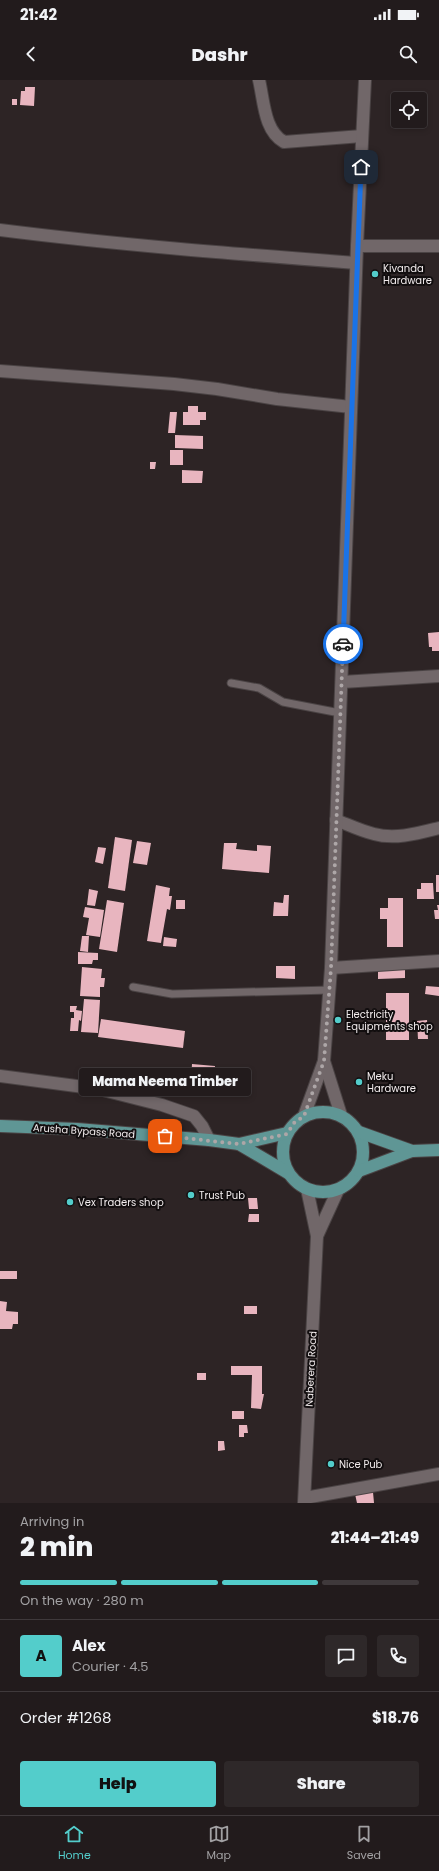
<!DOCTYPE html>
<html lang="en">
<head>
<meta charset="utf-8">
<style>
  :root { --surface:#221b1c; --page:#2e2829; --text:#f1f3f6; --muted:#a2a1a3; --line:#3f393b; --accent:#53cdcb }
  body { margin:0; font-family:Poppins,sans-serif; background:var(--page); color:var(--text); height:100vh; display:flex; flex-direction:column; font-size:15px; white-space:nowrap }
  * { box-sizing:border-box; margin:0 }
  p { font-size:13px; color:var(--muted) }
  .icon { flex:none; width:22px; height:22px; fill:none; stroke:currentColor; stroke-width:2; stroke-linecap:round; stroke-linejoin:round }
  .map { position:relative; height:1423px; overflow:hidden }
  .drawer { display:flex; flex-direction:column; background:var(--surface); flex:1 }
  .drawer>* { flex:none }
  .controls { position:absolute; left:391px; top:12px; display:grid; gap:8px }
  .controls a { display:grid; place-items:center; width:36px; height:36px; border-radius:4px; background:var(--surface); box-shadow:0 2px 6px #0003,0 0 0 1px var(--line); font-size:20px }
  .pin { position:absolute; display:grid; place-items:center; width:34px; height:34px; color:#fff; margin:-17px; border-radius:8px; box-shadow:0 2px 6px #0006 }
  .courier { position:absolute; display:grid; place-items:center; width:40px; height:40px; margin:-20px; border:3px solid #1a73e8; border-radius:50%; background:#fff; color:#222; box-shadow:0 1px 5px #0007 }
  .bubble { position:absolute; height:28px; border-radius:4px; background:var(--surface); box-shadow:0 2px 6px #0003,0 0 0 1px var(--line); font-size:13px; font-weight:800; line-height:28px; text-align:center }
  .headline em { font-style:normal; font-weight:800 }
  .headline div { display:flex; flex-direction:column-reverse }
  .headline { display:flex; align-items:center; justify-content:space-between; height:68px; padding:0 20px }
  h1 { font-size:26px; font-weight:800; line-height:30px }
  .bar { display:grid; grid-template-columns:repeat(4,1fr); gap:6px 4px; align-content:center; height:48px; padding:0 20px }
  .bar i { height:5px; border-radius:3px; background:var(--line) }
  .bar .active { background:var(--accent) }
  .bar p { grid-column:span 4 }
  .line { display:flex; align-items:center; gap:10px; padding:0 20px; border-top:1px solid var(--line) }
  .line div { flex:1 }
  .round { display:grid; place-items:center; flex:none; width:42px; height:42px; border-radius:4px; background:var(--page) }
  .action { display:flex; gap:8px; margin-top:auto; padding:8px 20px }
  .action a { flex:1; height:46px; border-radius:4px; background:var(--accent); color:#111; font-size:16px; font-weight:800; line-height:46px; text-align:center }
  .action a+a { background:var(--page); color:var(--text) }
  .status { display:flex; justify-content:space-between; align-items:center; height:28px; padding:0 20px; background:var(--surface); direction:ltr }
  .status svg { height:11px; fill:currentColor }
  header { display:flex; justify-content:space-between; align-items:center; height:52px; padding:0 20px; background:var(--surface); font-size:18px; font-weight:800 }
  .menu { display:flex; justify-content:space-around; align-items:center; height:56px; border-top:1px solid var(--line); background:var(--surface); font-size:11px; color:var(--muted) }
  .menu a { display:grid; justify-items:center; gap:2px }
  .menu .active { color:var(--accent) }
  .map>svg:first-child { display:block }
  .building { fill:#e8b5bf }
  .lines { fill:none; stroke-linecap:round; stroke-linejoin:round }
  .lane-casing { stroke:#4a4344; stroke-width:9 }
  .street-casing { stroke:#4a4344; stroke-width:14 }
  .secondary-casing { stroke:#4a4344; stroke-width:14 }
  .primary-casing { stroke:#4a4344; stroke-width:14 }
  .lane { stroke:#716769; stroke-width:7 }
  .street { stroke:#716769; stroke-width:12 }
  .secondary { stroke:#716769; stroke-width:12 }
  .primary { stroke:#5f9695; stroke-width:12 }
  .done { stroke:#ada6a7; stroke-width:4; stroke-dasharray:0 7.2 }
  .route { stroke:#1a73e8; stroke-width:5 }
  .poi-dot { fill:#53cdcb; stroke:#120e0f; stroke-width:1.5 }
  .labels { text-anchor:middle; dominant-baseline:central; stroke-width:4; stroke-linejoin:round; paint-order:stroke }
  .poi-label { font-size:10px; fill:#f2eced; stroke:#120e0f; text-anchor:start }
  .street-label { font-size:10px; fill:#f2eced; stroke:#120e0f }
</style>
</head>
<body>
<div class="status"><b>21:42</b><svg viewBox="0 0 49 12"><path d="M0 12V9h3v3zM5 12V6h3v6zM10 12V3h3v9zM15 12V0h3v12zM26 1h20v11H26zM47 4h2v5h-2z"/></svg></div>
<header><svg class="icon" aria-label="back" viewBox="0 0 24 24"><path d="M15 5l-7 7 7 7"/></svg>Dashr<svg class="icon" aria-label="search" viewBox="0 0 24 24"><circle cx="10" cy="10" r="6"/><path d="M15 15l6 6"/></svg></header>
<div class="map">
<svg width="439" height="1423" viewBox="0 0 439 1423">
  <rect width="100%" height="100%" fill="#2d2425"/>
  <g class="building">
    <path d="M25,7H35L34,26L20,25L21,11H25Z"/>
    <rect x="12" y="19" width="5" height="6"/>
    <path d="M188,326H198V332H206V340H200V345H183V332H188Z"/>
    <path d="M170,332H177L175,353H168Z"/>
    <path d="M175,355L203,356V369L175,368Z"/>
    <rect x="170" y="370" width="13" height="15"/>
    <path d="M150,382H156L155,389H150Z"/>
    <path d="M182,390L203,391L202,403H182Z"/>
    <path d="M439,552V571H432V567H429L428,553Z"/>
    <path d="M115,757L132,760L125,811L108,808Z"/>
    <path d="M137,761L151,763L147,785L133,783Z"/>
    <path d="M224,763H237L236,769L257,771V765L271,766L269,793L222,789Z"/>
    <path d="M98,767L106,768L103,784L95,782Z"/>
    <rect x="436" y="795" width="3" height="17"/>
    <path d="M421,803H433L434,819H417V809H421Z"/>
    <path d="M156,805L170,808L169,816H172L170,830L167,829L161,863L147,861Z"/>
    <path d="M89,809L98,811L95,826L87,825Z"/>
    <path d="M284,815H289L288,836H273L274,822L283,823Z"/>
    <path d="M388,818H403V867H387V839H380V828H388Z"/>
    <path d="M107,820L124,823L117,872L99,869Z"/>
    <rect x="176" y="820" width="9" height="9"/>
    <path d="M437,825H439V839H435L434,830H438Z"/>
    <path d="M85,827L104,830L100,857L86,855L89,838L83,837Z"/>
    <path d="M82,856H89L88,872L80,871Z"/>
    <path d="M164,857L177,859L176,867L163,866Z"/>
    <path d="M78,872L98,873V880H93L92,884H78Z"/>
    <path d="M276,886H295V899L276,898Z"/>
    <path d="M82,887L102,889L101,898H105L104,907H100V917L80,916Z"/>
    <path d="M405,889V898L378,899V890Z"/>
    <path d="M426,906L439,907V916L425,914Z"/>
    <rect x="386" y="913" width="23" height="47"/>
    <path d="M84,919L100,920L98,953L81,952Z"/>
    <path d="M70,926H77L76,930L82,931L81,941L79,940L78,951H70L71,938H74V932H70Z"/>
    <path d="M101,939L185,951L183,968L98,957Z"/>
    <path d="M427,940L428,959H418L417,941Z"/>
    <path d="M192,984L215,986L214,1001L191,999Z"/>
    <rect x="215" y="998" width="6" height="6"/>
    <path d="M248,1118H257L258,1129H249Z"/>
    <path d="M249,1134H259V1142H248Z"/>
    <rect x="0" y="1191" width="17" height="8"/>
    <path d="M0,1221L7,1222L6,1231L18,1232V1244H13L12,1249H0Z"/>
    <rect x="244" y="1226" width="13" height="8"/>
    <path d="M231,1286H262V1314H264L261,1329L251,1328L252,1295H231Z"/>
    <rect x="197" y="1293" width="9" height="7"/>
    <rect x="232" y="1331" width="12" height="8"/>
    <path d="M239,1345H247L248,1353H244V1357H239Z"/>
    <path d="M218,1361H224L225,1370L218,1371Z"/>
    <path d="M373,1412L374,1423H357L355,1414Z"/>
  </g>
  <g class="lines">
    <defs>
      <g id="lane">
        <path d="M231,603L259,608L283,622L340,633"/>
        <path d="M133,907L172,914L330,910"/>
      </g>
      <g id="street">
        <path d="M259,0C264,21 264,51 284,62L362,56"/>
        <path d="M0,150C118,165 237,174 356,183"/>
        <path d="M357,166H439"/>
        <path d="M0,291L174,304L217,309L277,319L351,327"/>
        <path d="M342,602L439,596"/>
        <path d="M336,740C349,745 361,751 374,754C395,760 419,753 439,748"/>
        <path d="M331,888L439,881"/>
        <path d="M0,996L99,1009L162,1025L194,1036L202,1046L209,1060"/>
        <path d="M305,1418L439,1394"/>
      </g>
      <g id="secondary">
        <path d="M324,981L341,1035"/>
        <path d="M304,1036L324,981L331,888L357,166L365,0"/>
        <path d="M317,1156L338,1110"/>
        <path d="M304,1423L317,1156L307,1109"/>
      </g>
      <g id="primary">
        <circle cx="323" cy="1072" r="40"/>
        <path d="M0,1046L77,1049L209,1060L239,1064L287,1053"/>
        <path d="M359,1052L412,1071"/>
        <path d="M239,1064L288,1093"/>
        <path d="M359,1091L412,1071L439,1070"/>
      </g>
    </defs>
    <use href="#lane" class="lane-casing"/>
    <use href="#street" class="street-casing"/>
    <use href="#secondary" class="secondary-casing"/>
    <use href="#primary" class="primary-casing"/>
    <use href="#lane" class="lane"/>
    <use href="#street" class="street"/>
    <use href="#secondary" class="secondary"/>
    <use href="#primary" class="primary"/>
  </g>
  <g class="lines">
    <path class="done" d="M165,1056L239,1064L287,1054L294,1043L304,1036L324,981L331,888L343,564"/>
    <path class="route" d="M343,564L361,87"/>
  </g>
  <g class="poi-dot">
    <circle cx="375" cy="194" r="4"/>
    <circle cx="338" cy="940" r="4"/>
    <circle cx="359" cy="1002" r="4"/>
    <circle cx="191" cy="1115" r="4"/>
    <circle cx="70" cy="1122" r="4"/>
    <circle cx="331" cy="1384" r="4"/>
  </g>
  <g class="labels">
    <g class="poi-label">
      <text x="383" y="188">Kivanda<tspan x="383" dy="12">Hardware</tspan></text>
      <text x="346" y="934">Electricity<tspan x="346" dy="12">Equipments shop</tspan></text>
      <text x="367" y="996">Meku<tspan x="367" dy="12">Hardware</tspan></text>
      <text x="199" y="1115">Trust Pub</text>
      <text x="78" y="1122">Vex Traders shop</text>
      <text x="339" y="1384">Nice Pub</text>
    </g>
    <g class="street-label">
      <text transform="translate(84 1051) rotate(4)">Arusha Bypass Road</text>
      <text transform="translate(311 1289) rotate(-87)">Naberera Road</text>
    </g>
  </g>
</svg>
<div class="controls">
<a><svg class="icon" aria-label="locate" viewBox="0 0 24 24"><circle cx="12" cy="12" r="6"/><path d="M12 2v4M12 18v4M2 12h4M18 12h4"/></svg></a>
</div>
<div class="pin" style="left:165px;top:1056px;background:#ea580c"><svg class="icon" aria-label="bag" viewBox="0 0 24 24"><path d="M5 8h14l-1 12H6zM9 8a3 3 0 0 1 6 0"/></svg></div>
<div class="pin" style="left:361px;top:87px;background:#1f2937"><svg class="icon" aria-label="home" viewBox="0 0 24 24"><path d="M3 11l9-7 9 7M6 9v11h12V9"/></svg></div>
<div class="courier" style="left:343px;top:564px"><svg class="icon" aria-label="car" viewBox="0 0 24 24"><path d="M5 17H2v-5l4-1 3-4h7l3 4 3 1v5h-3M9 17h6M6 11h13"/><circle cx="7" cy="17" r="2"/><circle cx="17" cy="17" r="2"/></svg></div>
<div class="bubble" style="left:79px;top:988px;width:172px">Mama Neema Timber</div>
</div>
<section class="drawer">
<div class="headline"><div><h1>2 min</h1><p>Arriving in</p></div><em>21:44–21:49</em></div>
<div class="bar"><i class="active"></i><i class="active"></i><i class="active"></i><i></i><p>On the way · 280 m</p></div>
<div class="line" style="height:72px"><b class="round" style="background:var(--accent);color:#111">A</b><div><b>Alex</b><p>Courier · 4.5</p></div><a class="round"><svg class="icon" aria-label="chat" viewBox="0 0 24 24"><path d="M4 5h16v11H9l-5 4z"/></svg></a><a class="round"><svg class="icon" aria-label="phone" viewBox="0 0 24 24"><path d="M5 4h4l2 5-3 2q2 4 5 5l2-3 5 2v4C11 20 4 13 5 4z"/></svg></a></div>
<div class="line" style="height:52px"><div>Order #1268</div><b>$18.76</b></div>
<div class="action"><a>Help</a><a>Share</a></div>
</section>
<nav class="menu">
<a class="active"><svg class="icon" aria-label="home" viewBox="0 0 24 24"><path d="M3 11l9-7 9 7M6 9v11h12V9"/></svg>Home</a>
<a><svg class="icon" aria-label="map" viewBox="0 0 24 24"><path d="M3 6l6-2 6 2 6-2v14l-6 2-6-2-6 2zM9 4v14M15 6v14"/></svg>Map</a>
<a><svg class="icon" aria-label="saved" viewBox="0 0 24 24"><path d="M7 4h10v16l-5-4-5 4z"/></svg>Saved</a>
</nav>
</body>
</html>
